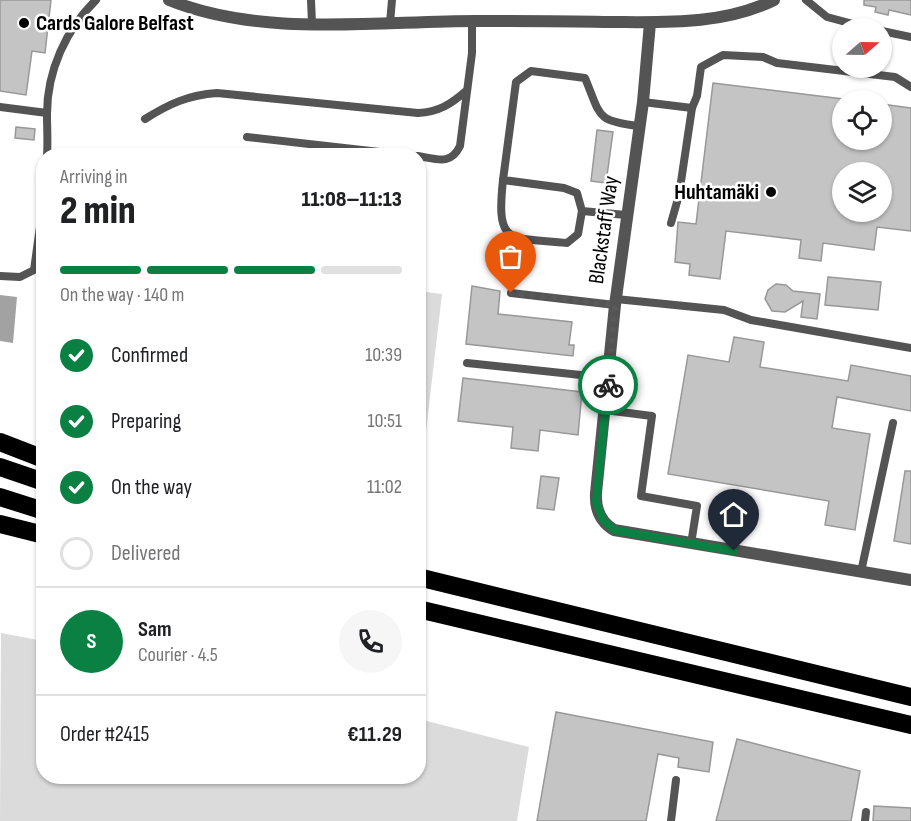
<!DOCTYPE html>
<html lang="en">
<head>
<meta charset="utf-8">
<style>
  :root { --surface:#fff; --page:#f6f6f6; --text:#202124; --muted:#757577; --line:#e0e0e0; --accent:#0b8043 }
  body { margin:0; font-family:"Sofia Sans Condensed",sans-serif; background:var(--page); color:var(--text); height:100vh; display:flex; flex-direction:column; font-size:22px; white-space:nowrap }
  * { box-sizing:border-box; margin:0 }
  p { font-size:20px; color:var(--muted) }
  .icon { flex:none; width:33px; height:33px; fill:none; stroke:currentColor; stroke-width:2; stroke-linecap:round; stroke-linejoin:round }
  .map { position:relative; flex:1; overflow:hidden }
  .details { position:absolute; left:36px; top:148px; width:390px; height:636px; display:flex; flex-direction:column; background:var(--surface); border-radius:24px; box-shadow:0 2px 4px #0004 }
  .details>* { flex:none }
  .needle { width:39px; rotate:70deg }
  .controls { position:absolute; left:832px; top:18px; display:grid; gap:12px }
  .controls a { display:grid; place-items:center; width:60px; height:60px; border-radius:50%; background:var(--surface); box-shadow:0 2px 4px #0004; font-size:30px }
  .pin { position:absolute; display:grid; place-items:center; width:51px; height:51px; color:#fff; margin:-62px -26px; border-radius:50% 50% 50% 0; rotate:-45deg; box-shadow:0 0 6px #0007 }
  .pin .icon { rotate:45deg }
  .courier { position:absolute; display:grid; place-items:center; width:60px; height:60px; margin:-30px; border:4px solid #0b8043; border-radius:50%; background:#fff; color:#222; box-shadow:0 2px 8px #0007 }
  .headline em { font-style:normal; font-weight:800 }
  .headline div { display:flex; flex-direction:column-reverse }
  .headline { display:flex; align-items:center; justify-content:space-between; height:102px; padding:0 24px }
  h1 { font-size:39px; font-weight:800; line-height:45px }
  .bar { display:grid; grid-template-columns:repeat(4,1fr); gap:9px 6px; align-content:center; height:72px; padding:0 24px }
  .bar i { height:8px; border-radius:4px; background:var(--line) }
  .bar .on { background:var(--accent) }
  .bar p { grid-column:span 4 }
  .line { display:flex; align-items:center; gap:15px; padding:0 24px; border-top:2px solid var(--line) }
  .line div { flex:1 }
  .round { display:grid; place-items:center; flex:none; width:63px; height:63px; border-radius:32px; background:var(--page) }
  ol { padding:0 24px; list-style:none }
  li { display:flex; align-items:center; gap:18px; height:66px }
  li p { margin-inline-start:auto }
  li .icon { padding:6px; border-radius:50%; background:var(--accent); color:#fff; stroke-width:4 }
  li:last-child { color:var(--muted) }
  li i { width:33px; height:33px; border:3px solid var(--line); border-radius:50% }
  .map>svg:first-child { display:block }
  .green { fill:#dbdbdb }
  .water { fill:#a2a2a2 }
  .building { fill:#c4c4c4; stroke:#989898; stroke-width:1.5; fill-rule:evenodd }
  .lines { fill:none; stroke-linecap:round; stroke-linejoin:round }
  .lane { stroke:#545454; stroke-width:8 }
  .street { stroke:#545454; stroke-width:12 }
  .highway { stroke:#000; stroke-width:18 }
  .done { stroke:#595959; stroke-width:6; stroke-dasharray:0 10.8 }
  .route { stroke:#0b8043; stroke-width:8 }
  .poi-dot { fill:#000; stroke:#fff; stroke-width:2 }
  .labels { text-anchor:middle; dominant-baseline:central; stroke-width:5; stroke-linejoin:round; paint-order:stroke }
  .poi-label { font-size:22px; font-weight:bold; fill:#000; stroke:#fff; text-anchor:start }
  .street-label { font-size:22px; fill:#000; stroke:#fff }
</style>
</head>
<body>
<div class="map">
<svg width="911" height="821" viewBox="0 0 911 821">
  <rect width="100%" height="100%" fill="#fff"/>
  <g class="green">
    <path d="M419,291L442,294L419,491L418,291Z"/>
    <path d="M1,633L43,641L44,777H418L419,719L529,747L517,821H0Z"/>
  </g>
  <path class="water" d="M0,295L17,297L13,343L0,341Z"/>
  <g class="building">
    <path d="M0,0H51L45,53L32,51L26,95L0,91Z"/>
    <path d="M864,0H911V15L889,10L888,15L875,12L876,7L864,5Z"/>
    <path d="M713,83L843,99V140H882V104L911,108V231L877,227L874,250L823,243L821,261L799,258L801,240L726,231L720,279L689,275L690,264L675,262L678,222L696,224ZM843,172H882V212H843Z"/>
    <path d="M16,127L35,129L34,140L15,138Z"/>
    <path d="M597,130L613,132L606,183L591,181Z"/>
    <path d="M828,277L881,282L878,310L825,305Z"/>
    <path d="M776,284L786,285L793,291L820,294L817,319L801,317L803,301L785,312L772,311L765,299L768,290Z"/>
    <path d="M472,286L500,291L498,314L572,322L569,345H574L573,356L466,344Z"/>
    <path d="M734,337L764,342L760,367L848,381L851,365L911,376V411L837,397L832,428L870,434L855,530L825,525L829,501L668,474L688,355L729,362Z"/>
    <path d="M463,378L582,392L578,435L540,430L538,451L511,448L513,427L458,421Z"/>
    <path d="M905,471H911V544L894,541Z"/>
    <path d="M541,476L559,478L554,510L537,508Z"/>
    <path d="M556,712L713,742L709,772L678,767L679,758L658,754L646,821H537Z"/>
    <path d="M737,739L860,771L851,821H716Z"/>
    <path d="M874,806L911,808V821H873Z"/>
  </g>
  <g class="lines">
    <g class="lane">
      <path d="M311,0L312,23"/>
      <path d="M806,0L827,17L868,28"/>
      <path d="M390,23L392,0"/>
      <path d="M882,31L911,37"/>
      <path d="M643,102L692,108L697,96L701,67L723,55L763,57L777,63L895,77L911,87"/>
      <path d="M0,107L47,113"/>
      <path d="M145,119C169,104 188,95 217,93L418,113C439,112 451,104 466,91"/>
      <path d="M247,137L415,156"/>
      <path d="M47,156C48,142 47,128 47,114C47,71 66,29 96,0"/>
      <path d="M418,156C437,159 450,166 460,146L472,53V21"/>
      <path d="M503,180C496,246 508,237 567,243L578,234L582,211"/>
      <path d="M626,215L582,211L577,193L564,188L503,180L516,82L531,71L585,78C601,116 595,121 639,126"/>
      <path d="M671,223L679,195L692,108"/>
      <path d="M0,276L20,277L34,270L44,198"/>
      <path d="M511,293L615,305"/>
      <path d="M616,299L724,310L751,320L911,348"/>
      <path d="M467,363L609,378"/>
      <path d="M605,410L652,416L641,496L697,506L691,544"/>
      <path d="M861,572L893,423"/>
      <path d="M671,821L676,780"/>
      <path d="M865,821L866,812"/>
    </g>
    <g class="street">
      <path d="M169,0C263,38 376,21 476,21C518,21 561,21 604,22C661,22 721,26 774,0"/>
      <path d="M650,23L643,102L615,305L596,493C595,509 601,522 614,530L911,580"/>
    </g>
    <g class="highway">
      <path d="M0,442L44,459"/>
      <path d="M0,467L44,482"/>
      <path d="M0,497L44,511"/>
      <path d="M0,524L44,535"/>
      <path d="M418,577L911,697"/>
      <path d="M418,609L911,725"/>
    </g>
  </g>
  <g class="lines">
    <path class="done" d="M511,293L615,305L608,385"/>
    <path class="route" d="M608,385L596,502L603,520L614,530L734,551"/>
  </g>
  <g class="poi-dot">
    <circle cx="24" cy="23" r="6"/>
    <circle cx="771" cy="192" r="6"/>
  </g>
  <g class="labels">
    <g class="poi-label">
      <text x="36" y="23">Cards Galore Belfast</text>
      <text x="759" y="192" text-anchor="end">Huhtamäki</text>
    </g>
    <g class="street-label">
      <text transform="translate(604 230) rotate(-82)">Blackstaff Way</text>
    </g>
  </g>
</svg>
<div class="controls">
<a><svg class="needle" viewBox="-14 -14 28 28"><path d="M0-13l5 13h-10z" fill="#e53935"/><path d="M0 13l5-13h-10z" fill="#757577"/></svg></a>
<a><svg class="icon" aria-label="locate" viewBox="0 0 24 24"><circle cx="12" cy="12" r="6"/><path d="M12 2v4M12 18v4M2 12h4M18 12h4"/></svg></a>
<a><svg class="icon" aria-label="layers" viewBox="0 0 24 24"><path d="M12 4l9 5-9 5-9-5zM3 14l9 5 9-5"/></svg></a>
</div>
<div class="pin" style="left:511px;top:293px;background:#ea580c"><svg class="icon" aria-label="bag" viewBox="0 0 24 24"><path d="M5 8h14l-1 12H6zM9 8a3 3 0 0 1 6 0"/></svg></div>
<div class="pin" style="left:734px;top:551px;background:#1f2937"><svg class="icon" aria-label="home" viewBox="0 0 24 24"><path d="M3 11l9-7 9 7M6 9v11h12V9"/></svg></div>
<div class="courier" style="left:608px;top:385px"><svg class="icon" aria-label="bike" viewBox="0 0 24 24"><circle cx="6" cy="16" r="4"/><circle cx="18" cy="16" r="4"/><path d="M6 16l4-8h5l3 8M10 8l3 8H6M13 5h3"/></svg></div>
<section class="details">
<div class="headline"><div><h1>2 min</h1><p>Arriving in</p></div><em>11:08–11:13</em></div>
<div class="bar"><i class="on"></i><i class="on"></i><i class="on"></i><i></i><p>On the way · 140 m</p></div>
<ol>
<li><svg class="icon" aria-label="check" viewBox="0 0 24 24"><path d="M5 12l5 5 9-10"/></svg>Confirmed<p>10:39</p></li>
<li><svg class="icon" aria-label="check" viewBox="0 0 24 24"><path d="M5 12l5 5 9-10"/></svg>Preparing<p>10:51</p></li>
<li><svg class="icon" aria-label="check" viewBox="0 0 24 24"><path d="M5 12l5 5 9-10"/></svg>On the way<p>11:02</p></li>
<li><i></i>Delivered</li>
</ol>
<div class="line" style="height:108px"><b class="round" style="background:var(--accent);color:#fff">S</b><div><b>Sam</b><p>Courier · 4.5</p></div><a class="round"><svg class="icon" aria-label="phone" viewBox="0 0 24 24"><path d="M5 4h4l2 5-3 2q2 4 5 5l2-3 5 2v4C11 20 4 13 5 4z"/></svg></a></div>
<div class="line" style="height:78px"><div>Order #2415</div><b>€11.29</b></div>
</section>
</div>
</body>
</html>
